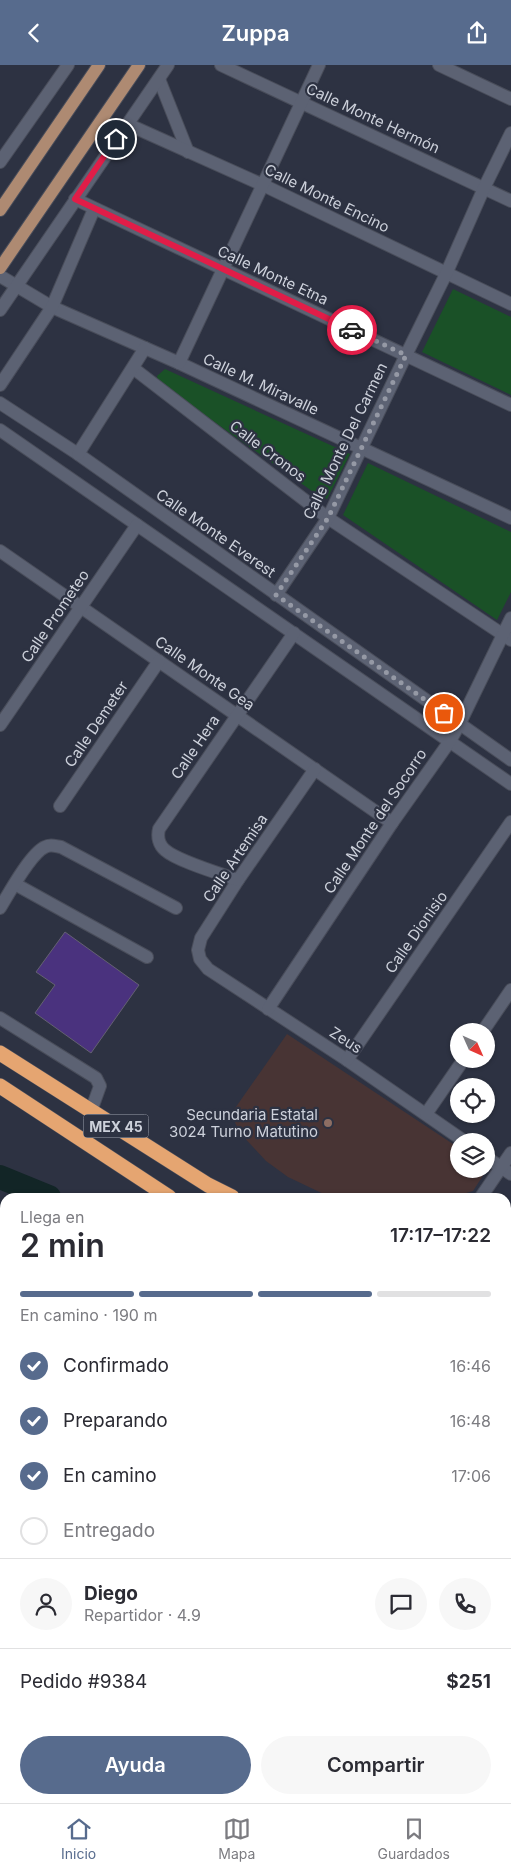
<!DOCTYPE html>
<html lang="es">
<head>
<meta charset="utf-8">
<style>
  :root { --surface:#fff; --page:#f7f7f7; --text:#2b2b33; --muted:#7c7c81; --line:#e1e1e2; --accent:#576b8d }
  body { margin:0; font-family:Inter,sans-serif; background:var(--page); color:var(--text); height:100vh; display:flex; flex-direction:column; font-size:19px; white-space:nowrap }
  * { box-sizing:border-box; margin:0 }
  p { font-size:16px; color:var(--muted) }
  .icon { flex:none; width:28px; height:28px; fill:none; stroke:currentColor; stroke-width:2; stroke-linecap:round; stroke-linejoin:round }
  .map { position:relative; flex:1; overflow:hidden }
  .side { position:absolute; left:0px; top:1128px; width:511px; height:611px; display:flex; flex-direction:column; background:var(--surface); border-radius:15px 15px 0 0; box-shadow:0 1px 4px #0004 }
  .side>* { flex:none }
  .needle { width:32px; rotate:135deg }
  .buttons { position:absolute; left:450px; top:958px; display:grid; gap:10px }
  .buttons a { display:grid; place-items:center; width:45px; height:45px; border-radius:50%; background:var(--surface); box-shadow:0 1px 4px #0004; font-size:25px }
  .pin { position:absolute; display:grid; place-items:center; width:42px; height:42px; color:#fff; margin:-21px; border:2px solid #fff; border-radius:50%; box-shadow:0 1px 5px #0007 }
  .courier { position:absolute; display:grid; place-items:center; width:50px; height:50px; margin:-25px; border:4px solid #e11d48; border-radius:50%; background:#fff; color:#222; box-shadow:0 1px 6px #0007 }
  .summary em { font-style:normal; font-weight:600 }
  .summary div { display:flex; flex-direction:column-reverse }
  .summary { display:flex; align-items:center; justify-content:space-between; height:85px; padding:0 20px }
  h1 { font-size:32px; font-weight:600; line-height:38px }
  .bar { display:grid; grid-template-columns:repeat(4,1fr); gap:8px 5px; align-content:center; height:60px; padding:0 20px }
  .bar i { height:6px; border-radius:4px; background:var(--line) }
  .bar .current { background:var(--accent) }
  .bar p { grid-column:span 4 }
  .line { display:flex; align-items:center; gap:12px; padding:0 20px; border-top:1px solid var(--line) }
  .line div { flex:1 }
  .round { display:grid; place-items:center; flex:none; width:52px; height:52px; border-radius:26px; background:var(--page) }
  ol { padding:0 20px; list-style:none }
  li { display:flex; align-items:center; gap:15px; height:55px }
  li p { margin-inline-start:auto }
  li .icon { padding:5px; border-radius:50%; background:var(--accent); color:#fff; stroke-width:4 }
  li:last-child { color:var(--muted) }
  li i { width:28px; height:28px; border:2px solid var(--line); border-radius:50% }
  .cta { display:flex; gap:10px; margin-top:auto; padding:10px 20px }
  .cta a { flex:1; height:58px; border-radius:30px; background:var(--accent); color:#fff; font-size:20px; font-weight:600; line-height:58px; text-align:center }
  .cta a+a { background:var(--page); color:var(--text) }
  header { display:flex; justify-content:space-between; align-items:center; height:65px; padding:0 20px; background:var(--accent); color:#fff; font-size:22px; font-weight:600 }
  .menu { display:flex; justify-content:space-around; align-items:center; height:70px; border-top:1px solid var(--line); background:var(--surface); font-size:14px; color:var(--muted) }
  .menu a { display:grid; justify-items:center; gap:2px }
  .menu .current { color:var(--accent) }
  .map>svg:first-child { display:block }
  .education { fill:#483434 }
  .green { fill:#1a5127 }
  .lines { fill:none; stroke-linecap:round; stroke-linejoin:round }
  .river { stroke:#122526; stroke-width:24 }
  .building { fill:#4a327e; stroke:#646072 }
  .minor-casing { stroke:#494d5a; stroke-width:14 }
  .major-casing { stroke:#494d5a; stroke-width:14 }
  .highway-casing { stroke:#494d5a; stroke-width:16 }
  .minor { stroke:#5c6273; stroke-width:12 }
  .major { stroke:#ae8a72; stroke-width:12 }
  .highway { stroke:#e5a571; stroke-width:15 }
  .done { stroke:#9599a5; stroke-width:5; stroke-dasharray:0 9 }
  .route { stroke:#e11d48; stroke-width:6 }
  .education-dot { fill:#8d6e63; stroke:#2d3242; stroke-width:2 }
  .labels { text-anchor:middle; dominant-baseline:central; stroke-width:4.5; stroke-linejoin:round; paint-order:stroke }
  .shield { fill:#2d3242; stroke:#9da1ad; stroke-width:1 }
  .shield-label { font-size:14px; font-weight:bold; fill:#cdd1db }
  .street-label { font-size:15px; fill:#cdd1db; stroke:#2d3242 }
  .poi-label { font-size:15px; fill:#cdd1db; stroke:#2d3242; text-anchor:end }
</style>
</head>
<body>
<header><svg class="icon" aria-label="back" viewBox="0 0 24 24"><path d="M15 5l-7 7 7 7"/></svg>Zuppa<svg class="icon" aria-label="share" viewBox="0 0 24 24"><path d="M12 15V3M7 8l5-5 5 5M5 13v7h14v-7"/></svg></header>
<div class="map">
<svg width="511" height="1738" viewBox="0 0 511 1738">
  <rect width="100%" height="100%" fill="#2d3242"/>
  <path class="education" d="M287,969L459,1083V1104H485L486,1106L473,1126L453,1132H330L288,1112L266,1096L240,1068L231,1049Z"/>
  <g class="green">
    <path d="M453,224L511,252V330L422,287Z"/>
    <path d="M165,304L350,389L327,434L319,431L158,317L157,311Z"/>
    <path d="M368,398L511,467V527L497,555L343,450Z"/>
  </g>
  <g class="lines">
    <g class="river">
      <path d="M0,1112L49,1132"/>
      <path d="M468,1734L479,1738"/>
    </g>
  </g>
  <path class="building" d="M65,867L139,920L91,988L35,948L55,920L36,907Z"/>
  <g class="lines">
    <defs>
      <g id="minor">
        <path d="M221,0L511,136"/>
        <path d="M439,0L511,34"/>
        <path d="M159,14L188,87"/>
        <path d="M127,59L263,120L511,239"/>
        <path d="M0,97L68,0"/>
        <path d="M75,134L511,340"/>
        <path d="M0,211L52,242L179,298L511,453"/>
        <path d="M0,245L168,0"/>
        <path d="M179,298L319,0"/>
        <path d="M133,303L328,453L511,575"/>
        <path d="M0,320L52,242L94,144"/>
        <path d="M0,338L78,389L511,695"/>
        <path d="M0,365L511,719"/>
        <path d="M78,389L145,283"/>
        <path d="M0,486L392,758"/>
        <path d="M276,530L328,453L406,290L446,209L484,123L511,68"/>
        <path d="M0,660L137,460"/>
        <path d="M315,704L238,815L201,873L198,885L200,894L208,904L347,995L464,1076"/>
        <path d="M60,741L159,596"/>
        <path d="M238,815C221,809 177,796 165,785C159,780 157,772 159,764L294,568"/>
        <path d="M15,819L147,892"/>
        <path d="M0,843C9,828 31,788 45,782C50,779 55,781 61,782L176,843"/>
        <path d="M268,944L392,758L450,676L460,658L511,553"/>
        <path d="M0,953L96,1013L100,1021L91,1046"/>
        <path d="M483,966L511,925"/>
        <path d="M347,995L511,757"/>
        <path d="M426,1049L464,994"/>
        <path d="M486,1092L511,1109"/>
        <path d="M481,1132L511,1088"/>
        <path d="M0,1638L5,1646"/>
        <path d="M19,1738L21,1734"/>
      </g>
      <g id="major">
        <path d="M0,145L99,0"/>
        <path d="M0,203L139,0"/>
      </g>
      <g id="highway">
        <path d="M0,988L208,1120L232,1132"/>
        <path d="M0,1021L169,1132"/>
        <path d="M506,1218L511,1219"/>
        <path d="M506,1254H511"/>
      </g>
    </defs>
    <use href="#minor" class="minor-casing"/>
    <use href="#major" class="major-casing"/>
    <use href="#highway" class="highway-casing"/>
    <use href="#minor" class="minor"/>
    <use href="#major" class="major"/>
    <use href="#highway" class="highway"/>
  </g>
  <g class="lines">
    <path class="done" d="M352,265L406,290L328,453L276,530L444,648"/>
    <path class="route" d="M116,74L75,134L352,265"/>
  </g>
  <circle class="education-dot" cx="328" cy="1058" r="5"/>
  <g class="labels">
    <rect class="shield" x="83.5" y="1049.5" width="65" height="23" rx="4"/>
    <g class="shield-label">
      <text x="116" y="1061">MEX 45</text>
    </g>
    <g class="street-label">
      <text transform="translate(373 53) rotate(25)">Calle Monte Hermón</text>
      <text transform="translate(327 133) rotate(26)">Calle Monte Encino</text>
      <text transform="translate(273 210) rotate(25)">Calle Monte Etna</text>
      <text transform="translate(261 319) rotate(25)">Calle M. Miravalle</text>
      <text transform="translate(345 376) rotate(-64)">Calle Monte Del Carmen</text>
      <text transform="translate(268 386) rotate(37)">Calle Cronos</text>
      <text transform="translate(216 468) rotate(35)">Calle Monte Everest</text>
      <text transform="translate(55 551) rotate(-56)">Calle Prometeo</text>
      <text transform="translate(205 608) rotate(35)">Calle Monte Gea</text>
      <text transform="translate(96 659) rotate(-56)">Calle Demeter</text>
      <text transform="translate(195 682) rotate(-56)">Calle Hera</text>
      <text transform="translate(375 756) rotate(-56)">Calle Monte del Socorro</text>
      <text transform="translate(235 793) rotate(-56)">Calle Artemisa</text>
      <text transform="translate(416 867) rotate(-55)">Calle Dionisio</text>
      <text transform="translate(346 975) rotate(33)">Zeus</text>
    </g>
    <g class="poi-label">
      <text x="318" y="1049">Secundaria Estatal<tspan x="318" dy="17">3024 Turno Matutino</tspan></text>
    </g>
  </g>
</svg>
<div class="buttons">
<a><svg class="needle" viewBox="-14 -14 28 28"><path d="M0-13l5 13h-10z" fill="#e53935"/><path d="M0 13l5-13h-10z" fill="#7c7c81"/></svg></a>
<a><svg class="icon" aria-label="locate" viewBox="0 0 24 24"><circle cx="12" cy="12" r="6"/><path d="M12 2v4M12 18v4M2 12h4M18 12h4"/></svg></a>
<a><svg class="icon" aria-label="layers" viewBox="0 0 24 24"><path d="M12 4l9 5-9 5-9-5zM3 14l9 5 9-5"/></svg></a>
</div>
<div class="pin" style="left:444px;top:648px;background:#ea580c"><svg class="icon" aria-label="bag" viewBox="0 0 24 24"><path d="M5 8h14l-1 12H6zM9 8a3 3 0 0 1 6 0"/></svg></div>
<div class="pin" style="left:116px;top:74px;background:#1f2937"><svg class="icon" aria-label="home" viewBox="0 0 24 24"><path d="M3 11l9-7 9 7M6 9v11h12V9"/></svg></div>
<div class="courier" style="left:352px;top:265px"><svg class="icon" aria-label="car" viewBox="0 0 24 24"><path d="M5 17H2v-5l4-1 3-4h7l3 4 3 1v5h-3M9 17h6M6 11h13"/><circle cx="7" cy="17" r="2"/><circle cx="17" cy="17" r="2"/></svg></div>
<section class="side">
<div class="summary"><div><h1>2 min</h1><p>Llega en</p></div><em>17:17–17:22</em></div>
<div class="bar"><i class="current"></i><i class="current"></i><i class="current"></i><i></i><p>En camino · 190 m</p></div>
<ol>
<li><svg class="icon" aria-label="check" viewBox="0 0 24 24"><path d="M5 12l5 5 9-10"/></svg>Confirmado<p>16:46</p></li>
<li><svg class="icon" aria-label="check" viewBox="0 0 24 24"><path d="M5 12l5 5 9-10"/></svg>Preparando<p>16:48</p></li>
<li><svg class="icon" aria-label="check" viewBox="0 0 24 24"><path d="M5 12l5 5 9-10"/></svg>En camino<p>17:06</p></li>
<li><i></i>Entregado</li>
</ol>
<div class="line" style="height:90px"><a class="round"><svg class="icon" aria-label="person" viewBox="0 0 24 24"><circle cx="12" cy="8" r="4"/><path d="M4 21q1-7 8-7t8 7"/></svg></a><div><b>Diego</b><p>Repartidor · 4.9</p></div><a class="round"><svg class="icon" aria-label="chat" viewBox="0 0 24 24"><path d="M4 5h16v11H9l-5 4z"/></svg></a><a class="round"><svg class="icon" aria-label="phone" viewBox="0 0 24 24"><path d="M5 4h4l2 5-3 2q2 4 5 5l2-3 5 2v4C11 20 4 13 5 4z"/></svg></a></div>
<div class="line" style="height:65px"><div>Pedido #9384</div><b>$251</b></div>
<div class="cta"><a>Ayuda</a><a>Compartir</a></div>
</section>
</div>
<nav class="menu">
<a class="current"><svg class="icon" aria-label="home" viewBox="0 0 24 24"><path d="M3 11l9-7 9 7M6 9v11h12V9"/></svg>Inicio</a>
<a><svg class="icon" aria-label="map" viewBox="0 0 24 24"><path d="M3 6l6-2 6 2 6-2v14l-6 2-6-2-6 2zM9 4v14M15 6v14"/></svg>Mapa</a>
<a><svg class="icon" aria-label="saved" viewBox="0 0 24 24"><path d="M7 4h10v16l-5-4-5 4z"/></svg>Guardados</a>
</nav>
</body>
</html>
